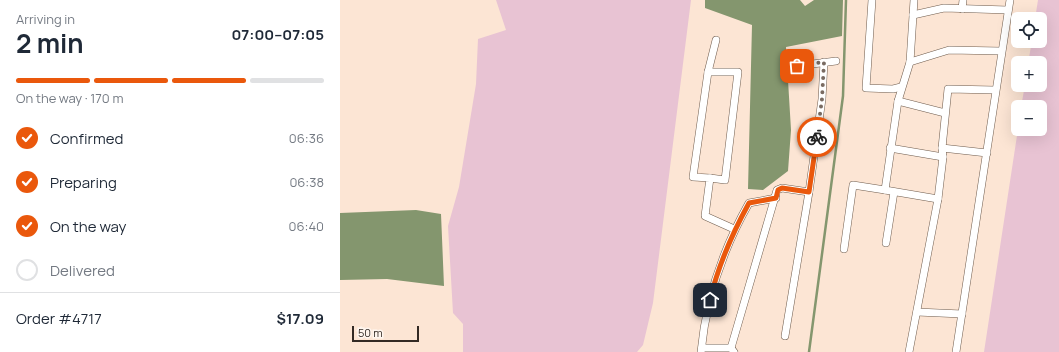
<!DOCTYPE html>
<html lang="en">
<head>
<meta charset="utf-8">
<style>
  :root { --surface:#fff; --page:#f6f6f7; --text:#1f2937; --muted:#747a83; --line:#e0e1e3; --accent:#ea580c }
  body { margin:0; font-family:Manrope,sans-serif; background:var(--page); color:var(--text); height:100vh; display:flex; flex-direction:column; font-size:15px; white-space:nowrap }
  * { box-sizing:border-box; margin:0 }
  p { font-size:13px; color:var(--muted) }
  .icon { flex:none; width:22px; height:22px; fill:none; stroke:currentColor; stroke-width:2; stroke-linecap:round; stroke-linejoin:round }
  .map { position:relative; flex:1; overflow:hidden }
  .drawer { display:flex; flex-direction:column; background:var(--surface); width:340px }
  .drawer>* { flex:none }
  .controls { position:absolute; left:671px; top:12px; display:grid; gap:8px }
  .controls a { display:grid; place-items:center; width:36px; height:36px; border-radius:6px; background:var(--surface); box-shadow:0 4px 16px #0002; font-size:20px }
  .scale { position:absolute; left:12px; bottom:10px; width:67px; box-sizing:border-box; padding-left:4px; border:2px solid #332a24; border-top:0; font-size:11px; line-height:14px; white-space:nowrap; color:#332a24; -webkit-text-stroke:3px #fff6ef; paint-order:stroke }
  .pin { position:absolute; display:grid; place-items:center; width:34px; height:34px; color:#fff; margin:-17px; border-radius:8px; box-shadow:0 2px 6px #0006 }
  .courier { position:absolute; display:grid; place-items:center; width:40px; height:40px; margin:-20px; border:3px solid #ea580c; border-radius:50%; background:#fff; color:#222; box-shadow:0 1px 5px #0007 }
  .overview em { font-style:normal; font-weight:700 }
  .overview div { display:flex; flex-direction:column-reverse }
  .overview { display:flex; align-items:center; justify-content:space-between; height:68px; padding:0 16px }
  h1 { font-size:26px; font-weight:700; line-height:30px }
  .bar { display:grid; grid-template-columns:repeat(4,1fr); gap:6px 4px; align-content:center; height:48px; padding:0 16px }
  .bar i { height:5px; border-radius:3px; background:var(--line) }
  .bar .on { background:var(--accent) }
  .bar p { grid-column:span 4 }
  .line { display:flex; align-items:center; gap:10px; padding:0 16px; border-top:1px solid var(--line) }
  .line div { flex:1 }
  ol { padding:0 16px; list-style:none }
  li { display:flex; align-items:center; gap:12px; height:44px }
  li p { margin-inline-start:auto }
  li .icon { padding:4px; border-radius:50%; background:var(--accent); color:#fff; stroke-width:4 }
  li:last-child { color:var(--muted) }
  li i { width:22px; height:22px; border:2px solid var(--line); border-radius:50% }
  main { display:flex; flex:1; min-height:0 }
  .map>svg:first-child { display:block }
  .green { fill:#e8c3d3 }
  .water { fill:#84966e }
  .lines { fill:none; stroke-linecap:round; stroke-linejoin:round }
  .stream { stroke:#84966e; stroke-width:2.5 }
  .minor-casing { stroke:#6f5c4d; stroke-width:8 }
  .minor { stroke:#fff; stroke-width:7 }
  .done { stroke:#796b62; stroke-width:4; stroke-dasharray:0 7.2 }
  .route { stroke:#ea580c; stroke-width:5 }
</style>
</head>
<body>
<main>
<section class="drawer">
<div class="overview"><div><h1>2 min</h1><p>Arriving in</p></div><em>07:00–07:05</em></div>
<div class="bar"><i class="on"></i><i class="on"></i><i class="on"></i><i></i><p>On the way · 170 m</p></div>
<ol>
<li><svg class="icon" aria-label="check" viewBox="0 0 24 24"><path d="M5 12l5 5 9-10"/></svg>Confirmed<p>06:36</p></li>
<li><svg class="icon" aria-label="check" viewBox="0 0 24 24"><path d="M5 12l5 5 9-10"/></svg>Preparing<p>06:38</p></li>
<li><svg class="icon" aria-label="check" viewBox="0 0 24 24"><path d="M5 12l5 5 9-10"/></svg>On the way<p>06:40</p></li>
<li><i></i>Delivered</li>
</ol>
<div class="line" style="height:52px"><div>Order #4717</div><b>$17.09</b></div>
</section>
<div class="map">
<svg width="719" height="352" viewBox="0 0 719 352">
  <rect width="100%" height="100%" fill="#fce5d4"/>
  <g class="green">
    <path d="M156,0H351L313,303L303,345L297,352H123V324L113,313L108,226L119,187L136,84L138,39L166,30Z"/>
    <path d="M698,0H719V352H644L678,129H700V107H681L685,85H700V63H688L692,41H700V19H695Z"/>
  </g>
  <g class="water">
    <path d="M365,0H460L465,6L474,0H503L502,36L446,47L451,130L448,171L423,190L408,189L412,25L365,8Z"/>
    <path d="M76,210L101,214L104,286L47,279L0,280V213Z"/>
  </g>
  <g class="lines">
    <path class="stream" d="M469,352L503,96L506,0"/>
    <defs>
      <g id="minor">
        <path d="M532,0L526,88L553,89L561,87"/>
        <path d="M574,0L570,62L558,101L545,190L598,199"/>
        <path d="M622,9L623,0"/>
        <path d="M573,15L604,8L668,10"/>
        <path d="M376,40L368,72L353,177L370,178L365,216L394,229"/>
        <path d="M570,62L609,50L661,51"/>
        <path d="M457,66L496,61"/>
        <path d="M368,72H398L385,180L370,178"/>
        <path d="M558,101L605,113"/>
        <path d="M550,148L603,157"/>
        <path d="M602,148L647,153"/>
        <path d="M469,192L482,99L484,62"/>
        <path d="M546,243L554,192"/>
        <path d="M504,249L513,185L545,190"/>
        <path d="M577,312L622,314"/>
        <path d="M362,348H391L394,352"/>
        <path d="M391,348L437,190L442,188L469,192L445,336"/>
        <path d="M361,352C366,299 383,249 409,203L436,198"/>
        <path d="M569,352L598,199L603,157L602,148L608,89L655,90"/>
        <path d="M616,352L670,0"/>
      </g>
    </defs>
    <use href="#minor" class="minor-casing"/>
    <use href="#minor" class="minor"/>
  </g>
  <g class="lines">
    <path class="done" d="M457,66L484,62L482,99L477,137"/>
    <path class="route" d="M370,300C378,266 392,234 409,203L436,198L438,190L442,188L469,192L477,137"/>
  </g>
</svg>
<div class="controls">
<a><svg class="icon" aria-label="locate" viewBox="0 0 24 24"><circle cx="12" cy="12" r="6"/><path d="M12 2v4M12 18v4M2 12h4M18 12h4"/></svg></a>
<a>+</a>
<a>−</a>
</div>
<div class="scale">50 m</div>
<div class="pin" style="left:457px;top:66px;background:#ea580c"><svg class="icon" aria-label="bag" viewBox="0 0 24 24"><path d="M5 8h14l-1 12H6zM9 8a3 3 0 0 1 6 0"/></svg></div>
<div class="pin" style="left:370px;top:300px;background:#1f2937"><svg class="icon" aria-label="home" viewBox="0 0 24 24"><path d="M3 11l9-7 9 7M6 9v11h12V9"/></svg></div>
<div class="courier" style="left:477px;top:137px"><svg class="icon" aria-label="bike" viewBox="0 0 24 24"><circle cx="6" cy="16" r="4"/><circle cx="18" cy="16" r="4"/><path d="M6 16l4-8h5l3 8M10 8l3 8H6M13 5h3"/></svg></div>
</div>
</main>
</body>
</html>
